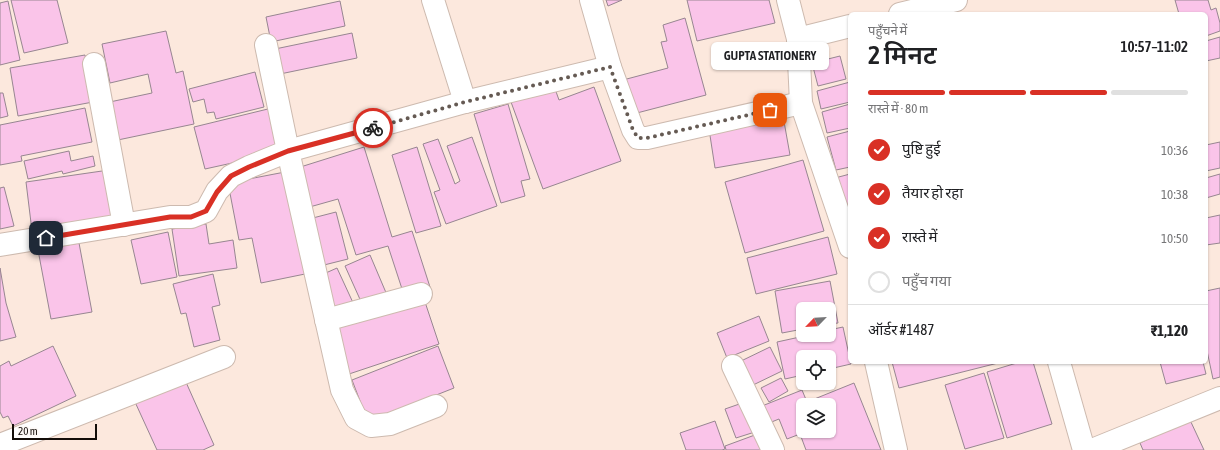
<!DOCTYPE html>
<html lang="hi">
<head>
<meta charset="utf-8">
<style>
  :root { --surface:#fff; --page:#f6f6f6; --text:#202124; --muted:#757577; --line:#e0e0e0; --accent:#d93025 }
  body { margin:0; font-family:"Asap Condensed","Noto Sans Devanagari",sans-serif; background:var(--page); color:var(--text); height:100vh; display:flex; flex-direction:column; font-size:15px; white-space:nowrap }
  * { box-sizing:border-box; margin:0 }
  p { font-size:13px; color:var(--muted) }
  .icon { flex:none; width:22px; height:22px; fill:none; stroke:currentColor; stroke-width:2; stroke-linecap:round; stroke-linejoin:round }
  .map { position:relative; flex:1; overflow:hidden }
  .panel { position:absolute; left:848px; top:12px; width:360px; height:352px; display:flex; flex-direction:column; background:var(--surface); border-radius:6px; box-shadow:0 1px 3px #0004 }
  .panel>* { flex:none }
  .needle { width:26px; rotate:245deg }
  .tools { position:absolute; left:796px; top:302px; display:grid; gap:8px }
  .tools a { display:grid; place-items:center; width:40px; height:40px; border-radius:6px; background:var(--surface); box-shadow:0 1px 3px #0004; font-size:20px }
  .scale { position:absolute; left:12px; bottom:10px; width:85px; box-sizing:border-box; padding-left:4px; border:2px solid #130d09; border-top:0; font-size:11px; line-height:14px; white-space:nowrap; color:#130d09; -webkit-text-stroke:3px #fdf9f7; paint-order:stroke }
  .pin { position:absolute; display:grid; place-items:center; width:34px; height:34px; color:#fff; margin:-17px; border-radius:8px; box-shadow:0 2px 6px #0006 }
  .courier { position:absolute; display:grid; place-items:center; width:40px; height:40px; margin:-20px; border:3px solid #d93025; border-radius:50%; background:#fff; color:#222; box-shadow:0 1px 5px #0007 }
  .bubble { position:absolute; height:28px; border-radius:6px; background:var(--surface); box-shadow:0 1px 3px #0004; font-size:13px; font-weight:600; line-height:28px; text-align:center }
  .summary em { font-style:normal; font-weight:600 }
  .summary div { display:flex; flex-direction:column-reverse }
  .summary { display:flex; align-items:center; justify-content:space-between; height:68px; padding:0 20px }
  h1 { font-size:26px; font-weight:600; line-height:30px }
  .bar { display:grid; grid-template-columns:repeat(4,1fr); gap:6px 4px; align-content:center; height:48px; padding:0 20px }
  .bar i { height:5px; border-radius:3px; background:var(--line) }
  .bar .active { background:var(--accent) }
  .bar p { grid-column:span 4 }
  .line { display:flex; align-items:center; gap:10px; padding:0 20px; border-top:1px solid var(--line) }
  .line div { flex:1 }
  ol { padding:0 20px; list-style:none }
  li { display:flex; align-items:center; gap:12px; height:44px }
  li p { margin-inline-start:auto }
  li .icon { padding:4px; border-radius:50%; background:var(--accent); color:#fff; stroke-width:4 }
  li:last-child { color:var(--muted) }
  li i { width:22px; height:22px; border:2px solid var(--line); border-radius:50% }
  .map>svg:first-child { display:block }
  .building { fill:#fac4e9; stroke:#978691; fill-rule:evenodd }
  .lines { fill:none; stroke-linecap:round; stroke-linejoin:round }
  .minor-casing { stroke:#cdbaaf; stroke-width:24 }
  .tertiary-casing { stroke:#cdbaaf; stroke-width:24 }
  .minor { stroke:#fff; stroke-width:22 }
  .tertiary { stroke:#fff; stroke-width:22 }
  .done { stroke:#655a53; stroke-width:4; stroke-dasharray:0 7.2 }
  .route { stroke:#d93025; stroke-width:5 }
</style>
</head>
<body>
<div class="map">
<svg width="1220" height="450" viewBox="0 0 1220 450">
  <rect width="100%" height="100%" fill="#fce8dd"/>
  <g class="building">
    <path d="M11,0H57L68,43L24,53Z"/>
    <path d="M606,0H622L608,6Z"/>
    <path d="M687,0H769L775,23L697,41Z"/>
    <path d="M1175,0H1208L1211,10L1216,8L1220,23V31L1206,36V14H1179Z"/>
    <path d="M8,1L20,60L0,65V3Z"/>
    <path d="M340,1L345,26L271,42L266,17Z"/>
    <path d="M685,18L706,95L633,114L623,80L668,68L661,42L667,41L663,25Z"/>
    <path d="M166,31L176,73L183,71L194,124L113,141L105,103L152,93L148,74L110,83L102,44Z"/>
    <path d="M352,33L357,58L280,74L275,49Z"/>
    <path d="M1220,37V58L1206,61V41Z"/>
    <path d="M85,55L93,102L18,116L10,68Z"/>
    <path d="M840,56L846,79L818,86L812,63Z"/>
    <path d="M255,72L264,107L216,119L214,112L207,113L204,99L193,102L189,89Z"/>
    <path d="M850,82V102L821,109L817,91Z"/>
    <path d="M554,86L559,100L594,87L621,161L543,189L511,102Z"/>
    <path d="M0,93H3L8,116L0,118Z"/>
    <path d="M508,104L530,179L521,181L525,196L501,203L474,114Z"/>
    <path d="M850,104V128L827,133L822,112Z"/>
    <path d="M85,108L92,142L21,156L22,161L0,165V125Z"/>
    <path d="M272,108L282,152L205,169L194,127Z"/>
    <path d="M783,116L790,155L715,168L709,129Z"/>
    <path d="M850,131V167L836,170L827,137Z"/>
    <path d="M472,137L497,206L446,224L434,192L440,190L423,144L438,139L455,184L460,181L447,146Z"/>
    <path d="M1220,142V168L1206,171V145Z"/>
    <path d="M364,147L392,237L412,231L430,287L404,295L388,246L356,255L338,199L306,208L294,169Z"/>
    <path d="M417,147L441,226L416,233L392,155Z"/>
    <path d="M69,151L71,161L93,156L95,166L63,174L62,171L28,179L24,161Z"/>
    <path d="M803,160L824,231L745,253L725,182Z"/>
    <path d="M109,170L116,219L32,231L26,182Z"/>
    <path d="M285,172L305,274L261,283L252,238L239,240L228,183Z"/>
    <path d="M850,174V235L835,178Z"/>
    <path d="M1220,174V194L1206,198V178Z"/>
    <path d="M4,187L14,226L0,229V188Z"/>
    <path d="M336,212L348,259L316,267L305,220Z"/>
    <path d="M1220,215V243L1206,245V218Z"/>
    <path d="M206,224L209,244L233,240L237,268L179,276L172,229Z"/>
    <path d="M168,232L177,277L141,284L131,240Z"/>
    <path d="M828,237L837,274L756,294L747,258Z"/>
    <path d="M79,243L92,312L51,319L38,250Z"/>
    <path d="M370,255L387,295L363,306L345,266Z"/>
    <path d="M0,268L6,303L16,337L0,341Z"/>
    <path d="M337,268L355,307L336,315L319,276Z"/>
    <path d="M213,274L220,305L212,307L220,340L194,347L186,313L181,314L173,284Z"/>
    <path d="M830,281L838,323L829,324V309H803V329L782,333L775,291Z"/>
    <path d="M1220,288V377L1213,379L1206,346V291Z"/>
    <path d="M423,296L439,344L349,374L332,326Z"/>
    <path d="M759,316L769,341L727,358L717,333Z"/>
    <path d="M843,327L851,364L829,369V357H803V375L785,379L777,342L809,335H829V330Z"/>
    <path d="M53,346L76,396L13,426L8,416L3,418L0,412V366L9,361L11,366Z"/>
    <path d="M438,346L454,388L368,422L352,380Z"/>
    <path d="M770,347L782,371L751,386L739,362Z"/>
    <path d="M892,362H1002L899,388Z"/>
    <path d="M1020,362H1033L1052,424L1007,438L987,372Z"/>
    <path d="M1160,362H1203L1206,374L1166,384Z"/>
    <path d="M984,373L1004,438L965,449L945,385Z"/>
    <path d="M781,378L788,391L769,402L761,388Z"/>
    <path d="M185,380L214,445L203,450H157L135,402Z"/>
    <path d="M854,383L881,450H806L800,434L787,439L779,419L764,425L757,408L802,390L807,402ZM803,405H829V431H803Z"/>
    <path d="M748,401L758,431L736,438L725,409Z"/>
    <path d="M1190,420L1204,450H1143L1140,443Z"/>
    <path d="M715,421L725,449L722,450H686L680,433Z"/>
    <path d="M763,432L769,450H726L725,446Z"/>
  </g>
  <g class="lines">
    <defs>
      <g id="minor">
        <path d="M433,0L465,102"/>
        <path d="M591,0L610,67L633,130L638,138H647L801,103"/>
        <path d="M788,0L798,39L801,103L850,247"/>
        <path d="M900,14L956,0"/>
        <path d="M798,39L850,26"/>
        <path d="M94,64L124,225"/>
        <path d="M0,245L170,217H191L206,211L217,191L231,176L249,167L288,151L266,45"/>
        <path d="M326,320L421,294"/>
        <path d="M876,362L896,450"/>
        <path d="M1059,362L1084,450"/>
        <path d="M733,366L773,450"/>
        <path d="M436,406L390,424L371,426L356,418L342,390L288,151L465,102L610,67"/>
        <path d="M0,445L224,357"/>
      </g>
      <path id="tertiary" d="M1092,450L1220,398"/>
    </defs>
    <use href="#minor" class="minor-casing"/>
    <use href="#tertiary" class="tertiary-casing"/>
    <use href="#minor" class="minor"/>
    <use href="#tertiary" class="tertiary"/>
  </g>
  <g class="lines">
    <path class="done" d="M373,128L465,102L610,67L633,130L638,138H647L770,110"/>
    <path class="route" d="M46,238L170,217H191L206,211L217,192L231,176L249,167L288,151L373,128"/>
  </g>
</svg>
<div class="tools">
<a><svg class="needle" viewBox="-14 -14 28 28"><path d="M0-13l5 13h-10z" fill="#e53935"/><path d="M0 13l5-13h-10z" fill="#757577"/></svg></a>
<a><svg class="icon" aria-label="locate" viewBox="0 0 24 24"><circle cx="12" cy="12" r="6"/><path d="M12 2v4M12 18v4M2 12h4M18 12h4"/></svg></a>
<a><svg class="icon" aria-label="layers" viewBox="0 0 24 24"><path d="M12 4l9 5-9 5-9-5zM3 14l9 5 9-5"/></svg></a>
</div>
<div class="scale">20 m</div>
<div class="pin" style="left:770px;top:110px;background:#ea580c"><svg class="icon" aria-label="bag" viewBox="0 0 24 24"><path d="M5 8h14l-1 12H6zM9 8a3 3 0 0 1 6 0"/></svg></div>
<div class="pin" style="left:46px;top:238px;background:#1f2937"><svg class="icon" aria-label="home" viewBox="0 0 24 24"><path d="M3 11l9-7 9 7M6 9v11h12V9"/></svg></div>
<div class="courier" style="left:373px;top:128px"><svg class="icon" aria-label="bike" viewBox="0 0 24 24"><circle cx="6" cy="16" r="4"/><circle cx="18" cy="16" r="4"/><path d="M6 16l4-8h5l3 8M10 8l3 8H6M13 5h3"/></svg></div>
<div class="bubble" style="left:711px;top:42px;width:118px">GUPTA STATIONERY</div>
<section class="panel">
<div class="summary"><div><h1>2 मिनट</h1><p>पहुँचने में</p></div><em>10:57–11:02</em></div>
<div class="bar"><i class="active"></i><i class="active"></i><i class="active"></i><i></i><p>रास्ते में · 80 m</p></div>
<ol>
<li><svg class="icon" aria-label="check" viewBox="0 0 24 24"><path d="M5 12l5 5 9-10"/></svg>पुष्टि हुई<p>10:36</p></li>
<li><svg class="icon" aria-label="check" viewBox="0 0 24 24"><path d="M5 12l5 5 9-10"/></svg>तैयार हो रहा<p>10:38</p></li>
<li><svg class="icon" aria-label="check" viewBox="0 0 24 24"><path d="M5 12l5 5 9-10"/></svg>रास्ते में<p>10:50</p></li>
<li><i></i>पहुँच गया</li>
</ol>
<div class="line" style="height:52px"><div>ऑर्डर #1487</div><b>₹1,120</b></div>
</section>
</div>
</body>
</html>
